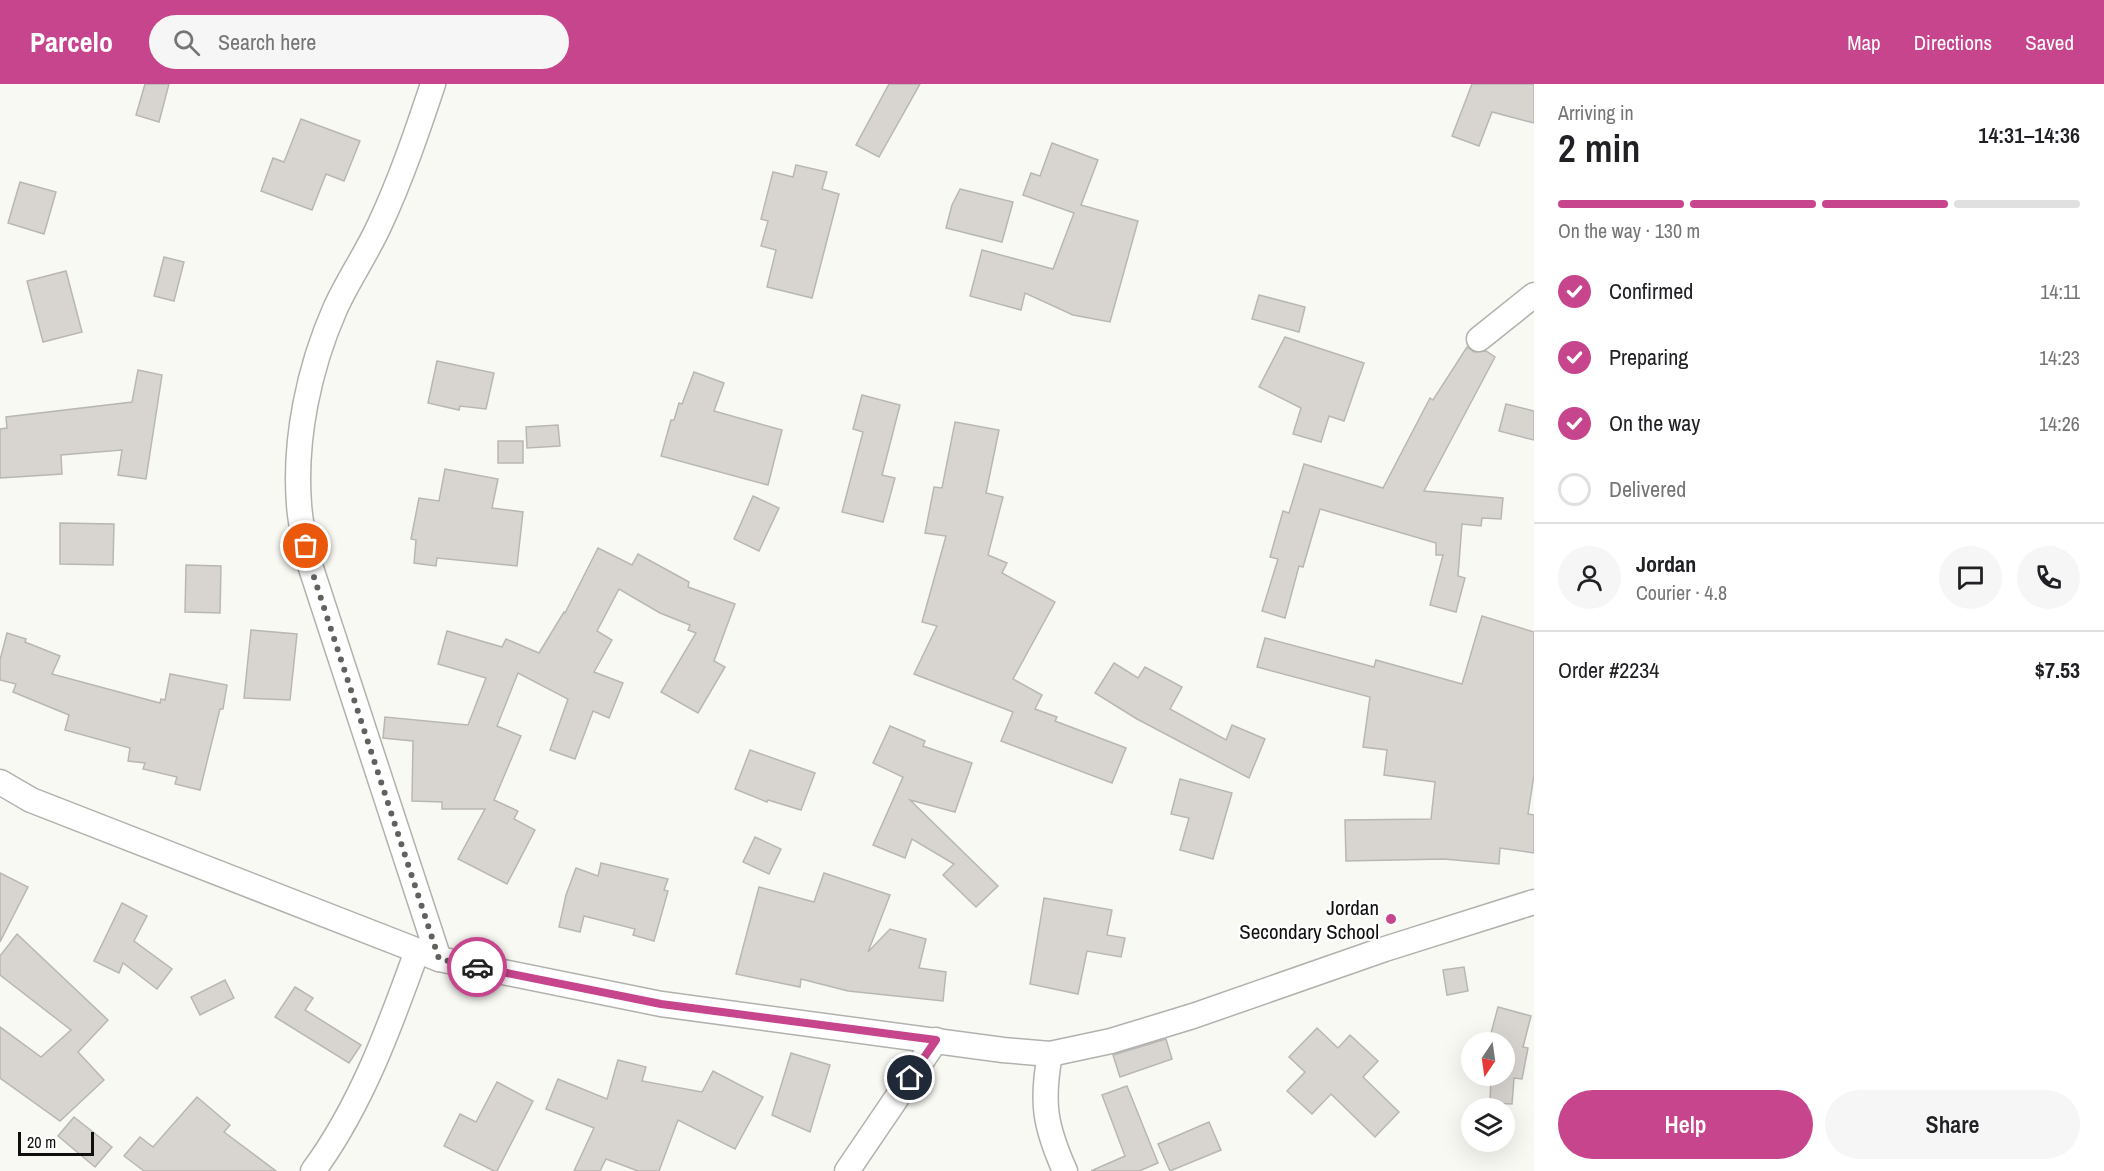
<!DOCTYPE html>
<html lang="en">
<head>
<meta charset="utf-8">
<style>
  :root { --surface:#fff; --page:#f6f6f6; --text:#202124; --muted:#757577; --line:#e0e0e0; --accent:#c7458d }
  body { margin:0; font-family:"Archivo Narrow",sans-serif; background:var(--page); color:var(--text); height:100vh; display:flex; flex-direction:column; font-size:22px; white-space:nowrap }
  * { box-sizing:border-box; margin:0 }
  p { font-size:20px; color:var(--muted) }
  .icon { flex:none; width:33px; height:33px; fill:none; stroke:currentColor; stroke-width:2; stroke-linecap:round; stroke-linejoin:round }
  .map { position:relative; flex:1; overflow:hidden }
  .sheet { display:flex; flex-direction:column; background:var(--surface); width:570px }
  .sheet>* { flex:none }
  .needle { width:39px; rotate:193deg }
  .fabs { position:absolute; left:1461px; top:948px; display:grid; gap:12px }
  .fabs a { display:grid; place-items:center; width:54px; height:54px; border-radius:50%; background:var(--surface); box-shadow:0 6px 24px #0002; font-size:30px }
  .scale { position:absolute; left:18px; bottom:15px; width:76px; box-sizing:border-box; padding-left:6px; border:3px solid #0f0f0d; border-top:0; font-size:16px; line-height:21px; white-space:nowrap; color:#0f0f0d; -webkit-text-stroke:4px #fff; paint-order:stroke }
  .pin { position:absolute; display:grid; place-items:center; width:51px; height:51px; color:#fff; margin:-26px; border:3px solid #fff; border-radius:50%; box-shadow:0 2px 6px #0007 }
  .courier { position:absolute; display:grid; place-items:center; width:60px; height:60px; margin:-30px; border:4px solid #c7458d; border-radius:50%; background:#fff; color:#222; box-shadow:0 2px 8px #0007 }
  .headline em { font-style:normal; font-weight:600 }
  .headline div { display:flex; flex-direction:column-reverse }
  .headline { display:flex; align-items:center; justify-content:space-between; height:102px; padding:0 24px }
  h1 { font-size:39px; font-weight:600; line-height:45px }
  .bar { display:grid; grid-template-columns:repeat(4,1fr); gap:9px 6px; align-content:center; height:72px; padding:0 24px }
  .bar i { height:8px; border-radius:4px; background:var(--line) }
  .bar .selected { background:var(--accent) }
  .bar p { grid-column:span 4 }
  .line { display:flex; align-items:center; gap:15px; padding:0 24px; border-top:2px solid var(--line) }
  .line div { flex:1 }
  .round { display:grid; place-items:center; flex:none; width:63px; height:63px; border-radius:32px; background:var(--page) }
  ol { padding:0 24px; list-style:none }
  li { display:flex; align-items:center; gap:18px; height:66px }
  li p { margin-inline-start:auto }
  li .icon { padding:6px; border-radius:50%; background:var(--accent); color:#fff; stroke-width:4 }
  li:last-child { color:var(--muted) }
  li i { width:33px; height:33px; border:3px solid var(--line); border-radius:50% }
  .button { display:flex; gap:12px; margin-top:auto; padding:12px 24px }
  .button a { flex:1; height:69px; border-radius:36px; background:var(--accent); color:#fff; font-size:24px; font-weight:600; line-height:69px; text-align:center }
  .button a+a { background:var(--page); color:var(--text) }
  header { display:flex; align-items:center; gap:36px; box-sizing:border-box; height:84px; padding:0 30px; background:var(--accent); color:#fff }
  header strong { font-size:28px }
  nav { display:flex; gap:33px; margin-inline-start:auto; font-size:21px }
  .search { width:420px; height:54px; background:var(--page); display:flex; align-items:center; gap:15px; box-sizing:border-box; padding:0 21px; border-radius:33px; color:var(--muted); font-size:22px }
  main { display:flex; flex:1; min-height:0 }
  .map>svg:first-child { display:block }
  .building { fill:#d8d5d1; stroke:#b9b7b3; stroke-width:1.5 }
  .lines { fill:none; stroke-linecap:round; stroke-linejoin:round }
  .street-casing { stroke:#b1b1ad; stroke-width:27 }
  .street { stroke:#fff; stroke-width:24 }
  .done { stroke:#61615e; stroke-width:6; stroke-dasharray:0 10.8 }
  .route { stroke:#c7458d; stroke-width:8 }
  .poi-dot { fill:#c7458d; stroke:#fff; stroke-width:2 }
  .labels { text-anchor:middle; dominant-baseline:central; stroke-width:4.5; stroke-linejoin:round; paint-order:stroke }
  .poi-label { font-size:21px; fill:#0f0f0d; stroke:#fff; text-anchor:end }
</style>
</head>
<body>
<header>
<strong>Parcelo</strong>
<div class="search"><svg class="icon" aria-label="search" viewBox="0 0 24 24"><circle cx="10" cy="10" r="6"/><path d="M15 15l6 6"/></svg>Search here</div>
<nav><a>Map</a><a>Directions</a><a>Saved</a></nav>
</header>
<main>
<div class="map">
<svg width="1534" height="1087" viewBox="0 0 1534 1087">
  <rect width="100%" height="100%" fill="#f9f9f4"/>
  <g class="building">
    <path d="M145,0H169L159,38L136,31Z"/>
    <path d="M889,0H920L879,73L856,61Z"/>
    <path d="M1472,0H1534V39L1492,28L1479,62L1452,52Z"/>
    <path d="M301,35L360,57L344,97L326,90L312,126L261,107L273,74L284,78Z"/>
    <path d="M1052,59L1098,76L1081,121L1138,137L1110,238L1073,231L1025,209L1021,226L970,212L982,166L1053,185L1074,129L1023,111L1031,89L1040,92Z"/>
    <path d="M796,81L827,88L822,105L839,110L812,214L767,203L776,166L761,162L768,137L761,135L773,88L793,93Z"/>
    <path d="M20,98L56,108L44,150L8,139Z"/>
    <path d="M960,105L1013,118L1002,158L946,144L952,121Z"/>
    <path d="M164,173L184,178L174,217L154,212Z"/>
    <path d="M66,187L82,248L43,258L27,197Z"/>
    <path d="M1259,211L1305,223L1299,248L1252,235Z"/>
    <path d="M1285,253L1364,279L1344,337L1329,332L1321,358L1293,350L1301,324L1259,303Z"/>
    <path d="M1467,263L1474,268L1486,267L1495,273L1424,407L1503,414L1501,435L1482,434L1481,442L1462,440L1458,492L1465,494L1456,528L1430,521L1443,471H1436V459L1320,425L1303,483L1299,482L1285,534L1262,527L1278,475L1270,473L1283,427L1289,429L1304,380L1383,404L1430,314L1433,316Z"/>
    <path d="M437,277L494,289L486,325L460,322L459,326L428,319Z"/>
    <path d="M138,286L162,291L146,395L118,391L122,366L61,371L62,390L0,394V345L7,344L6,333L132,318Z"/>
    <path d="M694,288L724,299L714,327L782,346L768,401L661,372L671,336H674L679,319L682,320Z"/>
    <path d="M862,311L900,321L882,391L895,394L883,438L842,428L863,348L853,345Z"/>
    <path d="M1506,320L1534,327V356L1499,347Z"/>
    <path d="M955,338L999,346L986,409L1003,413L988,471L1007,479L1002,489L1055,518L1013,595L1042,611L1035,625L1057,633L1055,637L1126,664L1112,699L1001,657L1013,628L914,590L937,542L922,538L946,452L925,449L934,403L942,404Z"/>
    <path d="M558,341L560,362L527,364L526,343Z"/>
    <rect x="498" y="357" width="25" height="22"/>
    <path d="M445,385L498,395L492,424L523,428L517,482L437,474L436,482L414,479L416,456L411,455L419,414L439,417Z"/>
    <path d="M753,412L779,424L759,467L734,455Z"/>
    <path d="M60,439L114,440L113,481L60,480Z"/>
    <path d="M598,464L632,481L638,470L689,498L688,503L735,520L714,577L725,583L698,629L661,608L696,549L688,546L690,541L660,529L619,505L597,547L612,556L594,588L623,599L609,634L593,627L575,675L550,666L568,615L518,589L497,642L521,652L494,716L518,727L514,735L535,746L507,800L458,775L485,725H442V718L412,717L413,657L383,654L385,633L468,641L486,594L438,580L447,547L502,563L506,555L539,569L564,528L565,529Z"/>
    <path d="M186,481L221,482L220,529L185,528Z"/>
    <path d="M1482,532L1534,548V691L1528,730L1534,731V769L1500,764L1499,780L1444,775L1346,777L1345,736L1431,735L1435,698L1384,691L1387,666L1363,663L1370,613L1257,583L1265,554L1374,583L1376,576L1462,600Z"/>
    <path d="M251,546L297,550L290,616L244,614Z"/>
    <path d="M7,549L26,555L25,558L60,572L52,590L160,619L161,615L165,616L170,590L227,601L223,625H220L200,706L175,700L177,693L143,685L145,679L128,677L130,664L65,646L69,631L13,608L16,600L0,596V576Z"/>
    <path d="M1114,579L1138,594L1145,583L1182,603L1170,625L1226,656L1232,641L1265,655L1249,694L1137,635L1095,609Z"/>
    <path d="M890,642L925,657L923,662L972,679L955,728L910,716L998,802L976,823L943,791L954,780L912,755L905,774L873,761L903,693L873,679Z"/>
    <path d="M750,666L815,689L801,726L768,716L767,718L735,705Z"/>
    <path d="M1180,695L1232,709L1213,775L1180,766L1189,734L1171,730Z"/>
    <path d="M755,753L781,765L769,790L743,778Z"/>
    <path d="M601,779L668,795L664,806L668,807L654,857L633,851L635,845L584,832L580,848L559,843L566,811L576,784L598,792Z"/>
    <path d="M0,789L28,803L0,858Z"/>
    <path d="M824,789L890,811L868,868L890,845L926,855L919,884L946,888L943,917L848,907L801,895L800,903L736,890L759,803L814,818Z"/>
    <path d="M1044,814L1112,826L1107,851L1125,854L1121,873L1087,867L1078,910L1030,900Z"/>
    <path d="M122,819L147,832L134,857L172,885L157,905L123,879L119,889L94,877Z"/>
    <path d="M17,850L108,936L78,968L104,996L60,1037L0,994V943L41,973L71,946L0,891V872Z"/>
    <path d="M1464,883L1468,907L1447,911L1443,886Z"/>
    <path d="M225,896L234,914L200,931L191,913Z"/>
    <path d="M295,903L313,914L305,926L361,961L349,979L275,933Z"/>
    <path d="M1498,923L1531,932L1523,963L1528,964L1522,995L1514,994L1512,1020L1490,1019L1491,992H1504V957L1490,953Z"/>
    <path d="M1317,944L1338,964L1350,951L1378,977L1363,993L1399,1028L1375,1053L1331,1010L1312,1030L1287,1007L1305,988L1289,973Z"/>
    <path d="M1166,955L1172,975L1120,993L1113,971Z"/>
    <path d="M791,969L830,981L810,1048L772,1031Z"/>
    <path d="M618,976L646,983L642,997L702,1008L713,987L763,1013L735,1065L678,1036L659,1087H638L606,1075L600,1087H574L594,1044L546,1025L558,995L607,1015Z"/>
    <path d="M497,998L533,1017L497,1087H494L444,1062L460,1030L476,1038Z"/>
    <path d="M1127,1002L1158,1079L1139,1087H1091L1125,1072L1102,1011Z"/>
    <path d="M197,1013L230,1041L224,1048L276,1087H144L124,1072L140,1053L153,1063Z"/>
    <path d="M74,1033L112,1063L95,1083L58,1052Z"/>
    <path d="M1209,1038L1221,1066L1170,1087L1158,1060Z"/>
  </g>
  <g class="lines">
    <defs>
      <g id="street">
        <path d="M433,0C417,48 401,95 380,140C367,169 348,196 335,225C309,284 294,355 299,420C300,439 305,459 309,478L439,875"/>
        <path d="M1479,255L1534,211"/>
        <path d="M0,698L31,716L439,875L661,920L1003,966L1050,970L1111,957L1193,932L1385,865L1534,818"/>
        <path d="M1050,970C1041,1019 1045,1042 1065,1087"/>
        <path d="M313,1087C361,1022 390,942 417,867"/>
        <path d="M847,1087L936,956"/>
      </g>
    </defs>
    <use href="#street" class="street-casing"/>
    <use href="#street" class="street"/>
  </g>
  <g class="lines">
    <path class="done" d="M306,462L309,478L439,875L477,883"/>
    <path class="route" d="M477,883L661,920L936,956L910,994"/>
  </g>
  <circle class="poi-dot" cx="1391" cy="835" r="6"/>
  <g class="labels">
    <g class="poi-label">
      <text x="1379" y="823">Jordan<tspan x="1379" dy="24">Secondary School</tspan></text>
    </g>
  </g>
</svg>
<div class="fabs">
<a><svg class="needle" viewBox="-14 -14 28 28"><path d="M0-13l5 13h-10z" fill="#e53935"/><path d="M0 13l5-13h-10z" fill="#757577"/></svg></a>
<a><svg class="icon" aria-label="layers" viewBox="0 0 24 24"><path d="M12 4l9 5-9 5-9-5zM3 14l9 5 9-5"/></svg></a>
</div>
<div class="scale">20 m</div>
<div class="pin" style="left:306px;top:462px;background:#ea580c"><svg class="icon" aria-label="bag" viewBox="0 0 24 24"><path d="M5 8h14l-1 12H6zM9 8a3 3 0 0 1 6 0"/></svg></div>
<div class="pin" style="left:910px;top:994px;background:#1f2937"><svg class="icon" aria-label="home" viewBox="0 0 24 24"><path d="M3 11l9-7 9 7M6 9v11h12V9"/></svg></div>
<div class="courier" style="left:477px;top:883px"><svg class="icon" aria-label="car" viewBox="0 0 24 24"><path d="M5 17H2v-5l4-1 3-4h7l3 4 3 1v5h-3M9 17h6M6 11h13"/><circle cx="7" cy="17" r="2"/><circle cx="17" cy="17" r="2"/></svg></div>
</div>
<section class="sheet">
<div class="headline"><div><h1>2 min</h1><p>Arriving in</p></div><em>14:31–14:36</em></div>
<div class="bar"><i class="selected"></i><i class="selected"></i><i class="selected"></i><i></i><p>On the way · 130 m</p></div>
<ol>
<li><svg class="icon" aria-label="check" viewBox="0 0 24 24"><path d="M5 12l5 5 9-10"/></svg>Confirmed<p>14:11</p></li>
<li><svg class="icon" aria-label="check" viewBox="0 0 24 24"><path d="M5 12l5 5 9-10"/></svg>Preparing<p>14:23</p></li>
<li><svg class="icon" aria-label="check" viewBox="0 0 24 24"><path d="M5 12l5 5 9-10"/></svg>On the way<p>14:26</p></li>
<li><i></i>Delivered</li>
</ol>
<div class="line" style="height:108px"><a class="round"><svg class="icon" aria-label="person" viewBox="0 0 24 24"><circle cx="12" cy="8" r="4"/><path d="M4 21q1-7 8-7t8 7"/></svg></a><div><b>Jordan</b><p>Courier · 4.8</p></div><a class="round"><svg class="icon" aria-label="chat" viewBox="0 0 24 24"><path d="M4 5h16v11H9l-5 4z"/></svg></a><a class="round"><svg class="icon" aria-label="phone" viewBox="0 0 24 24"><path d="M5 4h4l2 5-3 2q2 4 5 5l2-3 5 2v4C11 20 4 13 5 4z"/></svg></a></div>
<div class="line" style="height:78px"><div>Order #2234</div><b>$7.53</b></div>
<div class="button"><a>Help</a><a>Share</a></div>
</section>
</main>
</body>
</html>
